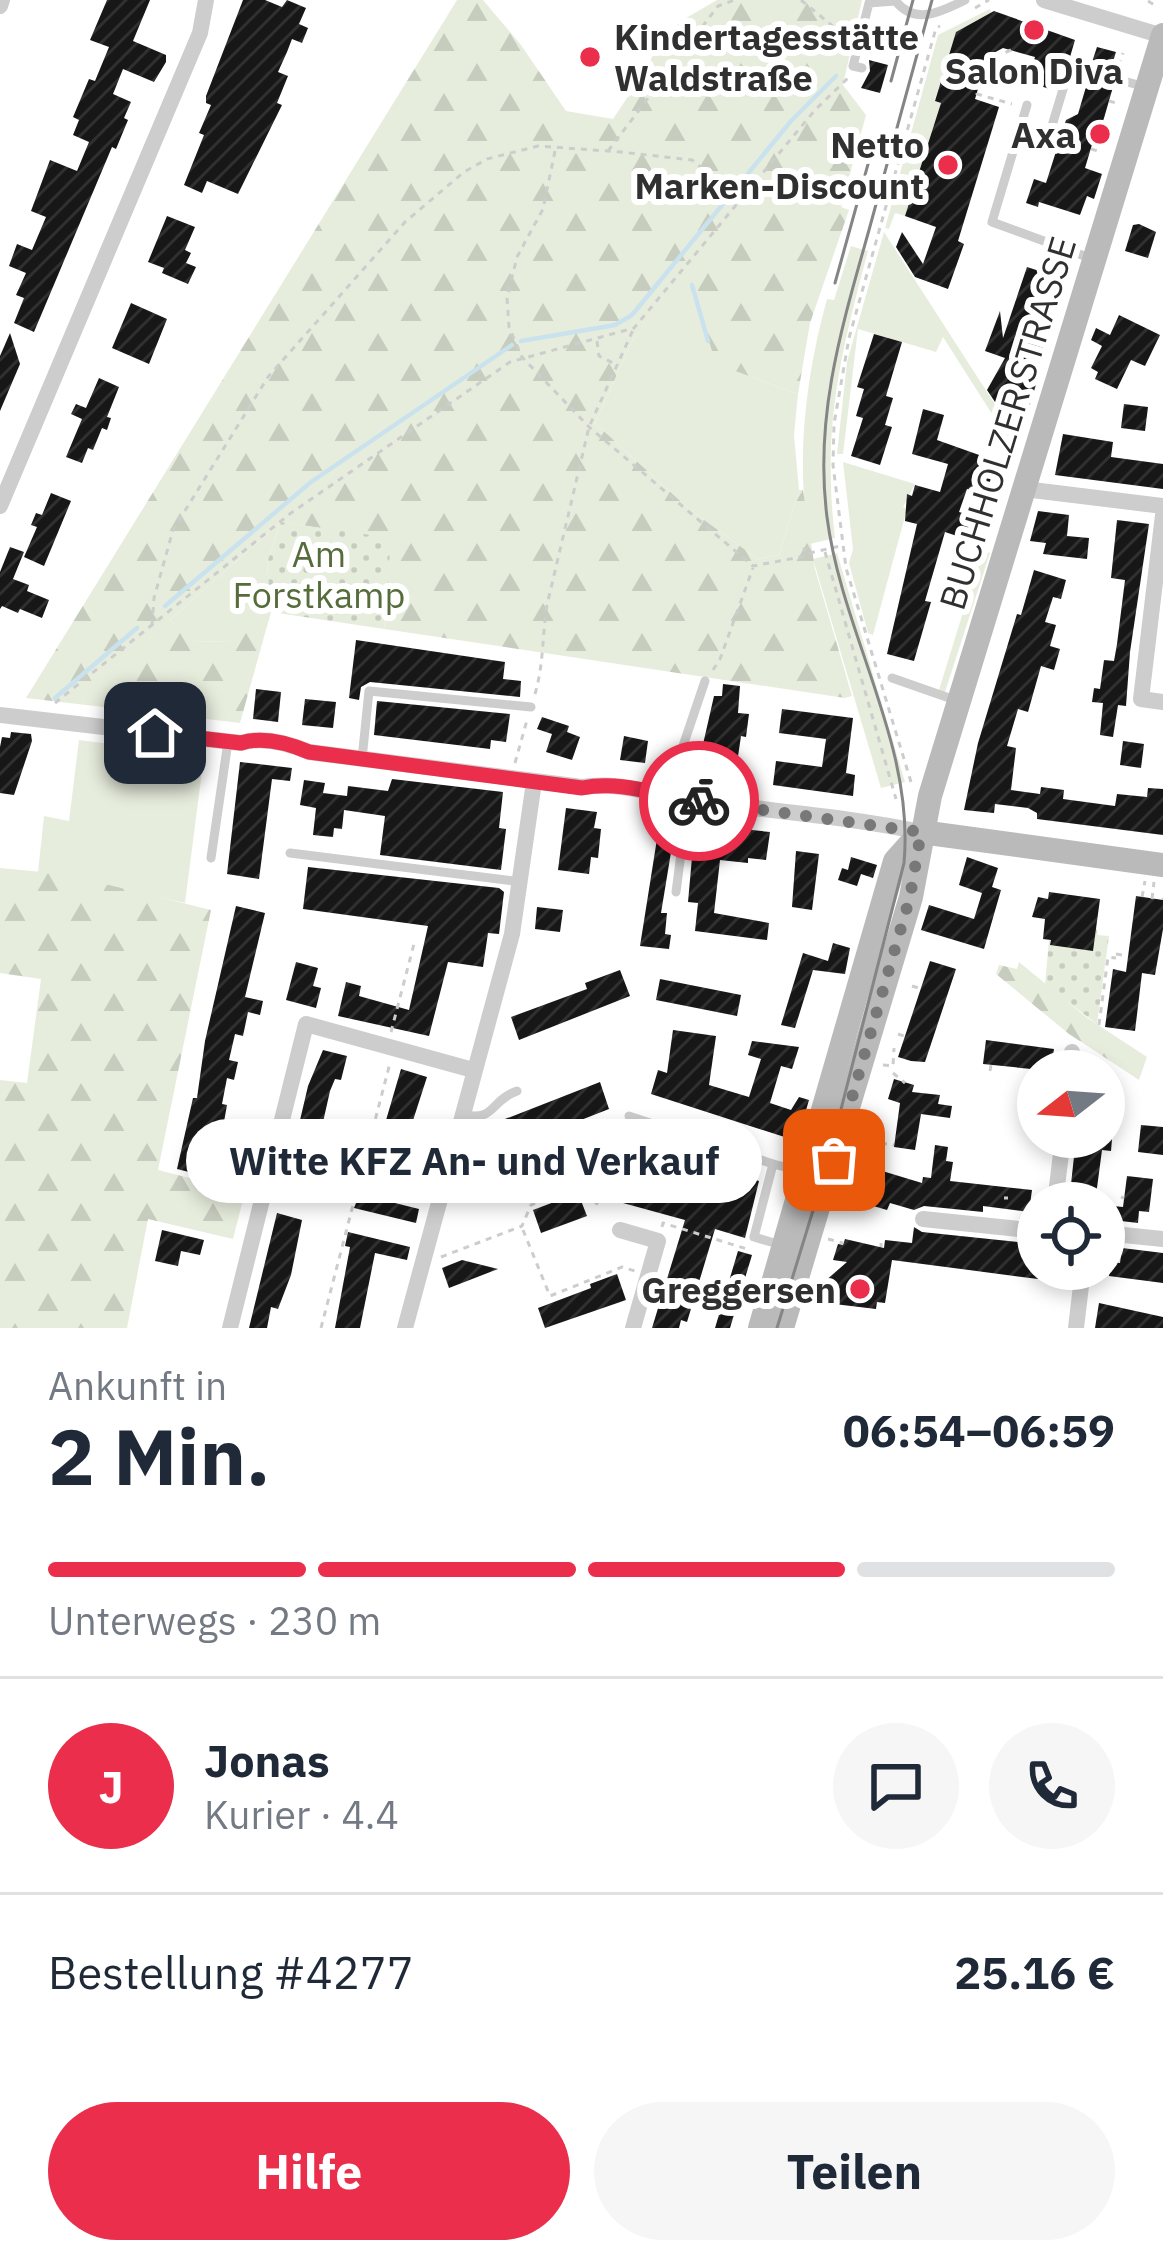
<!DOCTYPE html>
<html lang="de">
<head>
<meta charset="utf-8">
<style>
  :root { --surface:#fff; --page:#f6f6f7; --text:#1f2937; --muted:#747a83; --line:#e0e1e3; --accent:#ea2e4b }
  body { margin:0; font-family:"IBM Plex Sans",sans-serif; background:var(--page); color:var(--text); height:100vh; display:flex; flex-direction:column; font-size:45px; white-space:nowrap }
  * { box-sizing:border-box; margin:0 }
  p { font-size:39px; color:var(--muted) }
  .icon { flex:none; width:66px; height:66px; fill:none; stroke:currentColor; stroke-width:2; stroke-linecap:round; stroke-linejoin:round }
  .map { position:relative; height:1328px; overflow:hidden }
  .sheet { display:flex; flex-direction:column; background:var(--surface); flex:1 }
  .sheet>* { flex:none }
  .needle { width:78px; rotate:253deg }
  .controls { position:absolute; left:1017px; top:1050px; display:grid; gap:24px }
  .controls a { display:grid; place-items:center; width:108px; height:108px; border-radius:50%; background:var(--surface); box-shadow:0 6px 18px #0003; font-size:60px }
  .pin { position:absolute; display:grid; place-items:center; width:102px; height:102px; color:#fff; margin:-51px; border-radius:24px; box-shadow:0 6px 18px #0006 }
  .courier { position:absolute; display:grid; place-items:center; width:120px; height:120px; margin:-60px; border:9px solid #ea2e4b; border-radius:50%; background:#fff; color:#222; box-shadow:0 3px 15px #0007 }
  .bubble { position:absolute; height:84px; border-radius:42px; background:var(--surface); box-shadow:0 6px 18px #0003; font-size:39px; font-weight:800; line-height:84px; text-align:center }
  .summary em { font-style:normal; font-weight:800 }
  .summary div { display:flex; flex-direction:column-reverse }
  .summary { display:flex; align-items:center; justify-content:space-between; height:204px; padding:0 48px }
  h1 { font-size:78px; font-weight:800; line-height:90px }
  .bar { display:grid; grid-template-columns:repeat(4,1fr); gap:18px 12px; align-content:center; height:144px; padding:0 48px }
  .bar i { height:15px; border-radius:9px; background:var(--line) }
  .bar .on { background:var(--accent) }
  .bar p { grid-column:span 4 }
  .line { display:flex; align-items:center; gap:30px; padding:0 48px; border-top:3px solid var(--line) }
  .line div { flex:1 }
  .round { display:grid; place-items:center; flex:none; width:126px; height:126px; border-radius:63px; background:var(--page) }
  .button { display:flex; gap:24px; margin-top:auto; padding:24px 48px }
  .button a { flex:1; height:138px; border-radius:72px; background:var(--accent); color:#fff; font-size:48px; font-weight:800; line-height:138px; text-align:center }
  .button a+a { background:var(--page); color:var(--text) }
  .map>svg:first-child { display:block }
  .grass { fill:#e7eddd }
  .forest { fill:url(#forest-firs) }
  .park { fill:url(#park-dots) }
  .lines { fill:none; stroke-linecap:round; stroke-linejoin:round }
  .stream { stroke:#c9e2ed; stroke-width:4.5 }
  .building { fill:url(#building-hatch) }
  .path { stroke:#cdcdcd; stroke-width:3; stroke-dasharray:6 6; stroke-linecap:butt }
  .lane { stroke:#cdcdcd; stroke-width:9 }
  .street { stroke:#cdcdcd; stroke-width:16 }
  .secondary { stroke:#bababa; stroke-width:24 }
  .tram { stroke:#858585; stroke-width:3 }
  .done { stroke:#787878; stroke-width:12; stroke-dasharray:0 21.6 }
  .route { stroke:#ea2e4b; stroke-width:15 }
  .poi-dot { fill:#ea2e4b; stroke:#fff; stroke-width:4.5 }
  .labels { text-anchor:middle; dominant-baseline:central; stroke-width:12; stroke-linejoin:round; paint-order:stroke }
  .poi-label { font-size:36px; font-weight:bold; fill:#303030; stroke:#fff; text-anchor:end }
  .street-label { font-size:36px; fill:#303030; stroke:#fff }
  .park-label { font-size:36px; fill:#566d3b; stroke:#fff }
</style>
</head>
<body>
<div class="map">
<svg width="1163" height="1328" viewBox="0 0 1163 1328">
  <defs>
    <pattern id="forest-firs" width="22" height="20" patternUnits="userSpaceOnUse" patternTransform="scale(3)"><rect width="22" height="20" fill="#e7eddd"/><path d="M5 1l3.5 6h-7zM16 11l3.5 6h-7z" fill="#c6ccbe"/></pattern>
    <pattern id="park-dots" width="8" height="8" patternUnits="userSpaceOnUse" patternTransform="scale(3)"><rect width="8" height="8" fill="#e7eddd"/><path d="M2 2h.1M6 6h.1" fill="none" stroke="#c6ccbe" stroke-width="1.8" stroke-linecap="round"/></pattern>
    <pattern id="building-hatch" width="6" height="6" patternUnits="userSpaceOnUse" patternTransform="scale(3)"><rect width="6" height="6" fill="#171717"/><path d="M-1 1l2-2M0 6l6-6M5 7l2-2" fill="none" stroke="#303030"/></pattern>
  </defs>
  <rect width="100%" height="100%" fill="#fff"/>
  <g class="grass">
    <path d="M990,9L991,13L956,32L935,100L941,103L905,216L895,213L889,229L885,228L938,35Z"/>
    <path d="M884,232L1020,443L1018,446L1013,447L943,337L936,352L858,329L843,454H837L847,362Z"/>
    <path d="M851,246L868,251C840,356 822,428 835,538L810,544C795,463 805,379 827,299L834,300Z"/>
    <path d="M684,279L692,286L717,364L798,394L794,435L799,490L779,555L758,559L689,509L595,423L633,339Z"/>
    <path d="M843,462L915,484L903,507L907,509L873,635L868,633L849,563L853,549Z"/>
    <path d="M281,522L267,563L271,612L242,607L233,642L190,641L170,620Z"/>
    <path d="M982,551L990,553L945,692L939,690Z"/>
    <path d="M837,553L905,782L881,788L813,559Z"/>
    <path d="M79,740L204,756L185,903L38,872L44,816L69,821Z"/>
  </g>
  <g class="forest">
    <path d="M457,0H483L521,45L566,111L613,119L647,68L657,46L681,21L717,0H862L843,85L866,115L841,207L849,210L810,323L798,394L716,364L692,286L684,280L633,339L595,423L689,509L758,559L779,555L799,490H803L815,569L852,696L845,698L384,629L390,539L281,522L170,620L191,641L232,642L242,607L271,612L240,723L26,698Z"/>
    <path d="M0,868L64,874L211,910L158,1170L245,1192L233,1239L148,1219L127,1328H0V1080L27,1083L41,979L0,973Z"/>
    <path d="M1019,962L1086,1017L1147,1057L1139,1080L1069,1034L996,974L999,965L1017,969Z"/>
  </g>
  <g class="park">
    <path d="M281,522L391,538L384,629L271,612L267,563Z"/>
    <path d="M1096,928L1098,935L1109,936L1097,1024L1045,985L1049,940L1093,946Z"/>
  </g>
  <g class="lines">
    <g class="stream">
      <path d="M692,285L708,341"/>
      <path d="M521,341L615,325L632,315L791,121L836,76"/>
      <path d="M165,606L311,482L512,345"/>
      <path d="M55,698L137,628"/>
    </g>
  </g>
  <g class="building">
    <path d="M107,0H150L133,41L166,55V62L154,82L123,69L113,94L131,102L124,118L128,120L116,149L112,147L34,332L14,323L24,298L16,295L26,273L9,266L17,244L32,250L46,217L31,211L50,160L77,171L89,142L73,135L79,120L73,117L89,79L95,81L109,47L90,40Z"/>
    <path d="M243,0H265L282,7L287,0L306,8L299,24L308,28L302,43L292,39L287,52L278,72L288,76L277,103L282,105L238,194L207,181L202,193L184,185L204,135L199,133L211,105L206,103V96Z"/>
    <path d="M994,11L1075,40L1070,57L1061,63L1053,90L1027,82L1035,57L1003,48L988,56L975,99L999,107L958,241L964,244L948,289L915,277L896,247L902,232L923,264L936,227L905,216L941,103L935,101L956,32Z"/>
    <path d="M1097,47L1116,52L1111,68L1101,76L1104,84L1113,87L1102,125L1109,127L1106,141L1094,138L1085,168L1102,174L1094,199L1087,196L1080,215L1039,202L1038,207L1026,203L1034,179L1046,183L1066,120L1078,114L1088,80L1098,74L1092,62Z"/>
    <path d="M869,60L888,65L880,93L861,88L870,71Z"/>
    <path d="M167,216L195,227L185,250L191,253L186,263L196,267L188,284L162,273L164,268L148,262Z"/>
    <path d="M1139,224L1156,232L1148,258L1125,251L1133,225Z"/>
    <path d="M1027,267L1058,277L1045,315L1052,317L1034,377L1038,378L1022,431L1013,429L987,390L1005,358L985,351L1000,311L1003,338Z"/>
    <path d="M131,303L167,319L149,364L112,348Z"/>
    <path d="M1119,315L1160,335L1145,366L1131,360L1117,389L1095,379L1098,372L1091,368L1102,346L1091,340L1096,328L1110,335Z"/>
    <path d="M10,333L20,364L0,411V356Z"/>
    <path d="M874,334L902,342L886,396L893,398L885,425L892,427L880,465L851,456L863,418L856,416L864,389L857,387Z"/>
    <path d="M99,378L119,387L107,417L111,418L107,430L102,428L93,450L88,448L82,463L66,457L82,419L71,414L76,404L86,408Z"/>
    <path d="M1124,404L1148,407L1145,431L1121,428Z"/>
    <path d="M923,409L944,415L937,440L996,461L986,495L967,489L959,512L973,516L966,539L945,532L925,601L931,602L914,661L887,654L917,524L905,521L907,494L912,496L915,485L940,492L948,464L912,454Z"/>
    <path d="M1063,434L1113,442L1111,457L1163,464V489L1055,475Z"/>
    <path d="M51,493L71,501L44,566L24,557L37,527L31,525L36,513L42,515Z"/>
    <path d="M1038,511L1069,515L1067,536L1089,538L1087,559L1043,554L1046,543L1030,541Z"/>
    <path d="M1117,520L1149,524L1130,652L1126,706L1118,705L1113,737L1100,735L1103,703L1092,702L1094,688L1100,689L1104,660L1114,661L1117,644L1125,580L1111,578Z"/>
    <path d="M10,547L24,552L13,579L29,585L27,591L49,600L42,618L20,609L18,613L2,606L0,609V572Z"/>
    <path d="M1034,570L1066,580L1061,599L1053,597L1045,622L1056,625L1050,646L1060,649L1054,670L1041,666L1028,712L1018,709L1007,746L1016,748L1011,790L1040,794L1041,787L1064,790L1063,799L1115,806L1117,794L1147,797L1148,788L1163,789V835L1037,819V813L1028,808L995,804L994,813L964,810L978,743L1017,614L1021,615Z"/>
    <path d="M356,640L505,662L503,679L521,681L520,697L370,682L361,687L359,700L349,698Z"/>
    <path d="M723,684L740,686L738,713L749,714L746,737L741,736L736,770L724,768L718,785L697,782L698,776L693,775L696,752L701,753L714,696H722Z"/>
    <path d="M256,689L281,692L278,722L253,719Z"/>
    <path d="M305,699L336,702L333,728L302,725Z"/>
    <path d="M377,701L510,714L506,742L491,740L490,749L374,735Z"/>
    <path d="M782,709L853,718L846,773L855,775L853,796L773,785L776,761L822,767L826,739L779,733Z"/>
    <path d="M542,717L569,726L567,732L580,737L572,760L546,752L552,734L537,729Z"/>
    <path d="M11,732L31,734L32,741L14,795L0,793V747L2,737L10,738Z"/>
    <path d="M624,736L648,741L645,763L620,760Z"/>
    <path d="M1123,741L1144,744L1141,768L1120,765Z"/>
    <path d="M240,762L292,768L290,781L272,779L259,879L227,874Z"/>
    <path d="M392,779L503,792L499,828L506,829L501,870L380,855L385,816L344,810L342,829L334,828L333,837L313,835L316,808L300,805L304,780L325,783L323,793L347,796L348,786L388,791Z"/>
    <path d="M566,808L597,812L594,828L601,829L598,858L591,857L589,874L558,870Z"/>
    <path d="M660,820L676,822L661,913H667L665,934L671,935L669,949L640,946Z"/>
    <path d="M695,824L770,832L766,860L748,858V863L720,860L714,913L769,923L767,940L695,931L698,903L688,902Z"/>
    <path d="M796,851L819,854L812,910L792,907Z"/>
    <path d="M851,857L877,865L873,878L861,874L857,886L838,880L842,868L848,870Z"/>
    <path d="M967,857L998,868L992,887L1001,890L984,949L921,930L929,905L974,919L982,893L959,885Z"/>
    <path d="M308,867L499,888L504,892L499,934L488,933L483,967L448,962L429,1036L338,1016L346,982L361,986L359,996L409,1010L428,926L303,909Z"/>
    <path d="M1049,892L1100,899L1093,951L1050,945L1051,940L1043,939L1045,919L1032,917L1038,897L1048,899Z"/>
    <path d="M1136,896L1163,900V929L1155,975L1142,973L1135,1031L1105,1027L1113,969L1126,972Z"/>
    <path d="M236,906L265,913L245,997L263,1001L260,1015L248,1012L243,1036L235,1034L229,1060L238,1062L234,1080L227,1078L222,1104L227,1105L218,1155L202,1151L197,1174L177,1169L193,1098H197L205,1041Z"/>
    <path d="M537,907L563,910L560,932L535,929Z"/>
    <path d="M833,943L850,948L845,974L813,970L795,1028L781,1025L803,953L828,961Z"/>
    <path d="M930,961L956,969L925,1062L911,1061L898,1057Z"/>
    <path d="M296,962L318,968L313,986L321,988L316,1008L286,1000Z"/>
    <path d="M620,970L630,996L519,1040L511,1017L587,989L585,983Z"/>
    <path d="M660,979L741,995L737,1016L656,1000Z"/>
    <path d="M673,1030L716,1036L709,1085L749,1097L761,1059L748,1055L752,1041L799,1047L792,1069L781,1066L770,1103L791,1110L799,1097L809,1100L797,1141L651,1094L658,1070L667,1073Z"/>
    <path d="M986,1040L1054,1049L1051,1071L983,1064Z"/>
    <path d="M323,1050L347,1056L341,1080L335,1079L330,1091L321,1131L325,1132L307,1198L283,1193L308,1086Z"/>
    <path d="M401,1069L427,1077L387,1201L419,1209L416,1223L354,1208L377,1151Z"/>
    <path d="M894,1079L914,1085L912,1092L940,1095L938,1104L952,1106L950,1118L921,1114L915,1150L894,1147L900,1103L888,1099Z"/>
    <path d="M600,1082L609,1109L487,1157L477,1130Z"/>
    <path d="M1141,1125L1163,1127V1155L1138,1152Z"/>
    <path d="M1095,1137L1112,1139L1111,1151L1102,1150L1095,1203H1069L1075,1147L1094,1149Z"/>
    <path d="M635,1142L693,1159L696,1148L734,1160L732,1167L741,1170L740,1175L759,1181L745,1238L715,1229L687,1322L681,1320L679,1328H652L685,1220L623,1203L627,1189L622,1188Z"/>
    <path d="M935,1145L948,1147L946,1161L953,1162L950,1181L1032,1190L1029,1212L983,1206V1212L924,1206L914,1210L890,1203L887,1210L870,1205L869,1209L845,1202L847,1197L839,1195L842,1183L871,1193L879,1170L922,1183L923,1177L931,1178Z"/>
    <path d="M1127,1176L1153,1179L1149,1212L1139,1211L1138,1223L1104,1219V1205L1123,1207Z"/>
    <path d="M578,1193L587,1216L541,1233L533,1210Z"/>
    <path d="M277,1213L302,1220L291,1275L278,1309L271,1307L267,1328H249Z"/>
    <path d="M914,1227L922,1232L1028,1243L1027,1256L1038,1257V1279L892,1260L885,1303L877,1302L876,1309L826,1303L830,1287L825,1281L847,1262L833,1260L838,1244L843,1245L845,1239L884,1248L885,1240L912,1243Z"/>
    <path d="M162,1230L204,1240L200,1255L181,1251L178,1266L155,1261Z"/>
    <path d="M348,1232L410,1247L407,1260L375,1253L360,1328H335L350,1247L345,1246Z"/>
    <path d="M1122,1248L1163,1253V1283L1109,1276L1111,1262L1120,1263Z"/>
    <path d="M738,1251L752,1255L730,1328H715Z"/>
    <path d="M462,1260L498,1269L449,1288L442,1268Z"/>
    <path d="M617,1274L626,1300L545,1328L538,1308L591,1288L590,1284Z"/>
    <path d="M1099,1303L1163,1317V1328H1095Z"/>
  </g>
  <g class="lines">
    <g class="path">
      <path d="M801,0L835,28L845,45"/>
      <path d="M1148,1L1156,6"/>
      <path d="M975,8L989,0"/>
      <path d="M1011,50L988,60L977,94L1012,104"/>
      <path d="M1119,66L1123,53"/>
      <path d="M1109,101L1116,103"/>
      <path d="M1106,138L1111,128"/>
      <path d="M1091,149L1098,151"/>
      <path d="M555,151L543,209L517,257L507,298L509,327L522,357L589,427L753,566L806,556L804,549L809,548L810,553L840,546"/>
      <path d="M608,151L718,6L735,0"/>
      <path d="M597,341L599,356L615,364"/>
      <path d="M825,552L896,799"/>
      <path d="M152,625L154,598L173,530L268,377L405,222L464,172L487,159L538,146L621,152L692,160L741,200"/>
      <path d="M713,670L720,659L753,568"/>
      <path d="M535,694C544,663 542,636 547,605L589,427L633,330"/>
      <path d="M55,703L291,513L510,362L634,328L815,110L848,78"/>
      <path d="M515,763L527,720"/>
      <path d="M911,782L846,568L833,465L834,424L849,338L936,28L940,26"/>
      <path d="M1142,897L1145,881"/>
      <path d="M1152,899L1154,882"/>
      <path d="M1163,900V898"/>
      <path d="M1116,954L1128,956"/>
      <path d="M912,986L922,989"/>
      <path d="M1099,1025L1108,957L1116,958"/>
      <path d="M391,1032L415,940"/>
      <path d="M898,1034L904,1036"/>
      <path d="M883,1065L893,1066L894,1048"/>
      <path d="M990,1071L991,1065"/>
      <path d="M893,1073L905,1083"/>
      <path d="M857,1140L894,1145"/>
      <path d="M1088,1148L1089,1142"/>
      <path d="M1079,1189V1186"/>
      <path d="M1121,1197L1124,1198"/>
      <path d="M1004,1198H1008"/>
      <path d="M662,1227L663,1223L747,1249"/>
      <path d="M523,1230L550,1296L622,1267L635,1271"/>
      <path d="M828,1239L843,1243"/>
      <path d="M881,1247V1243"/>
      <path d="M441,1257L522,1226L531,1205L576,1187L600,1206"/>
      <path d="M814,1286L829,1291"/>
      <path d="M321,1328L390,1063"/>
    </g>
    <g class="lane">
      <path d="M895,0C914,26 941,12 965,0"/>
      <path d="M862,68L853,66L869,3L895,1"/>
      <path d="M1110,77L1145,87"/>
      <path d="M1027,105L992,222L1090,258"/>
      <path d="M1048,139L1070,66L1090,71"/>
      <path d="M892,678L955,700"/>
      <path d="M362,759L369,691L531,707"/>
      <path d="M666,796L705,681"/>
      <path d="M290,853L522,882"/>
      <path d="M211,858L228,742"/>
      <path d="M676,892L688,800"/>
      <path d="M461,1114C496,1123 489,1101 517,1091"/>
      <path d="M629,1116L773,1164"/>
      <path d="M781,1245L754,1237L773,1164L801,1171"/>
    </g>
    <g class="street">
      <path d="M1044,0L1163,36"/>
      <path d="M0,6L2,0"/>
      <path d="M1024,489L1163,506"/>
      <path d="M0,506L200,33L206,0"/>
      <path d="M1163,515L1141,699L1163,702"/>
      <path d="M0,715L241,743C263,736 288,743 309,752L582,787C621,781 654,795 691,800C768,811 845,816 921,832"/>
      <path d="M1069,1071L1072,1052"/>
      <path d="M1055,1203L1063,1137"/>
      <path d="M923,1219L1038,1231"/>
      <path d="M620,1230L658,1241L633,1328"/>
      <path d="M1104,1233L1163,1239"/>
      <path d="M230,1328L306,1024L473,1070"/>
      <path d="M405,1328L512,934L534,782"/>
      <path d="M1076,1328L1083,1269"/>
    </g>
    <g class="secondary">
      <path d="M921,832L1163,865"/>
      <path d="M760,1328L895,861L920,833"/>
      <path d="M782,1328L911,897L930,796L1163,35"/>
    </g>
    <g class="tram">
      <path d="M891,81L913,0"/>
      <path d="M835,283L875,139"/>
      <path d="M777,1328L826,1168L904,863C915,743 842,635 827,517C814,416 842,326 869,230C890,153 911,77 932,0"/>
    </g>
  </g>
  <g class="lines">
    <path class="done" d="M699,801L921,832L910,897L834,1160"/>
    <path class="route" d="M155,733L241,743C263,736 288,743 309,752L582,788C623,780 659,796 699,801"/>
  </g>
  <g class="poi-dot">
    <circle cx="1034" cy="30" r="12"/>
    <circle cx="590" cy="57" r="12"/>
    <circle cx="1100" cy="134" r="12"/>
    <circle cx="948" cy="165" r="12"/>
    <circle cx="860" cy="1289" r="12"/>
  </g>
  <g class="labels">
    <g class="poi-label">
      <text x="614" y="36" text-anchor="start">Kindertagesstätte<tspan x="614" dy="41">Waldstraße</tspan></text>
      <text x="1034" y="70" text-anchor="middle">Salon Diva</text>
      <text x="1076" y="134">Axa</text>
      <text x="924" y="144">Netto<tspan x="924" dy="41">Marken-Discount</tspan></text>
      <text x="836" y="1289">Greggersen</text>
    </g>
    <g class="street-label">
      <text transform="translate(1007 423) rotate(-73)">BUCHHOLZER STRASSE</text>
    </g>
    <g class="park-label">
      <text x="319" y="553">Am<tspan x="319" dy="41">Forstkamp</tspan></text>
    </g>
  </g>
</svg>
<div class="controls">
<a><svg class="needle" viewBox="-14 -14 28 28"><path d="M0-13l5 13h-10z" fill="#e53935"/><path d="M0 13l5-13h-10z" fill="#747a83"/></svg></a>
<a><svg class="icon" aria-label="locate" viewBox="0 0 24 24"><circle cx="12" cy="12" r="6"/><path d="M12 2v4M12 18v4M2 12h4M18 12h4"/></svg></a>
</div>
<div class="pin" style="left:834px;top:1160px;background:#ea580c"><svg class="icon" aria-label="bag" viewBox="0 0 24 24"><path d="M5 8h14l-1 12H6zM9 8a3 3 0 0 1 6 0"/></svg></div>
<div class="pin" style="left:155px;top:733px;background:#1f2937"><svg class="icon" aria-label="home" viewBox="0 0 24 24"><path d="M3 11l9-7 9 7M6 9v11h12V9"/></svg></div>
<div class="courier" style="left:699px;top:801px"><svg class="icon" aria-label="bike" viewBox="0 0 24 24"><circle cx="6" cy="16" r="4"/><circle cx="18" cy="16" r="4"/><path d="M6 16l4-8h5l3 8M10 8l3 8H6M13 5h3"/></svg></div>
<div class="bubble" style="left:186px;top:1119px;width:576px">Witte KFZ An- und Verkauf</div>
</div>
<section class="sheet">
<div class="summary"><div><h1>2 Min.</h1><p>Ankunft in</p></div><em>06:54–06:59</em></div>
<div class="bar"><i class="on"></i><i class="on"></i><i class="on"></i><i></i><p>Unterwegs · 230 m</p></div>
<div class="line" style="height:216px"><b class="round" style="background:var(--accent);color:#fff">J</b><div><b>Jonas</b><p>Kurier · 4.4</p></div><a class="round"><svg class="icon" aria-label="chat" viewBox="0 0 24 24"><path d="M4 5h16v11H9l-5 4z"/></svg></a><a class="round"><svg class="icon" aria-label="phone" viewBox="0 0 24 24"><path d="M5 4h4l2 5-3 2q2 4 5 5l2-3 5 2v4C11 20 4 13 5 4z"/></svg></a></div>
<div class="line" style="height:156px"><div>Bestellung #4277</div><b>25.16 €</b></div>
<div class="button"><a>Hilfe</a><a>Teilen</a></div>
</section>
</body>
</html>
